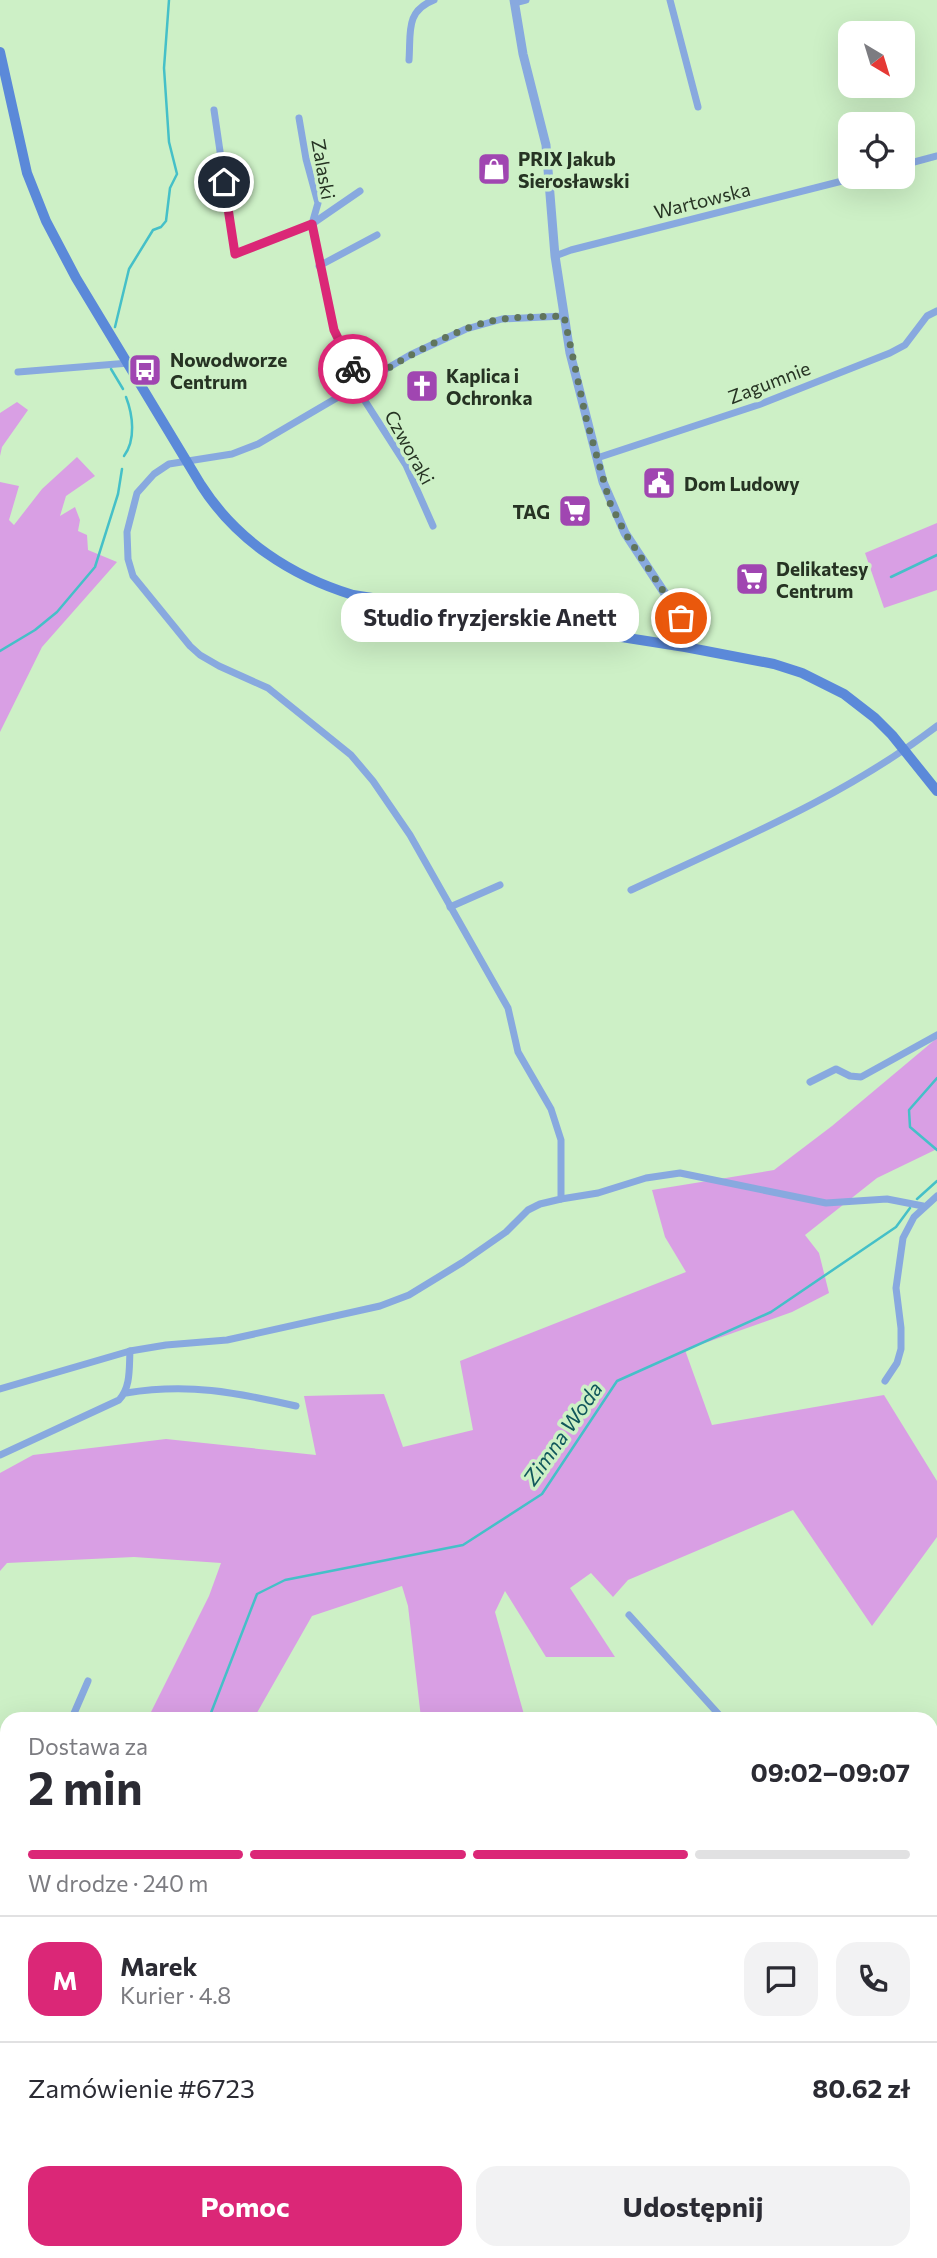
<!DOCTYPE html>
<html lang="pl">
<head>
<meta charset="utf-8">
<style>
  :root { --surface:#fff; --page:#f2f2f3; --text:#2b2b33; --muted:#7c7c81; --line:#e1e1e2; --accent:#db2777 }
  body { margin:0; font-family:Commissioner,sans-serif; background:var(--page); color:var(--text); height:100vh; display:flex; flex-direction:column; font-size:26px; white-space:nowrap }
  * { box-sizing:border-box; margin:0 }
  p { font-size:23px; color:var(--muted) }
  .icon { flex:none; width:38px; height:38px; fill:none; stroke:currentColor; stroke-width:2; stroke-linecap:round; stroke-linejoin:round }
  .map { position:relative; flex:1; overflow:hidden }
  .panel { position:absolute; left:0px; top:1712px; width:938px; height:548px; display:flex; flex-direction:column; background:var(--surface); border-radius:21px 21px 0 0; box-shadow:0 7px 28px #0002 }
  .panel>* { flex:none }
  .needle { width:46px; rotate:142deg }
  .buttons { position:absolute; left:838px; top:21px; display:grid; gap:14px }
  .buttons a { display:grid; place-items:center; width:77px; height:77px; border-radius:14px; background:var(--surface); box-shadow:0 7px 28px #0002; font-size:35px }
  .pin { position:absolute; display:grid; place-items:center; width:60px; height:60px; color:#fff; margin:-30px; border:4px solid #fff; border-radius:50%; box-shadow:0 2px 7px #0007 }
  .courier { position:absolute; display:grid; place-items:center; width:70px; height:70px; margin:-35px; border:5px solid #db2777; border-radius:50%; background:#fff; color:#222; box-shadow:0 2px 9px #0007 }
  .bubble { position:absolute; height:49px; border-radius:21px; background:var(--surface); box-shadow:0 7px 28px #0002; font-size:23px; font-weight:700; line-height:49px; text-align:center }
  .overview em { font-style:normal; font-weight:700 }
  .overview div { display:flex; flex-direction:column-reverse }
  .overview { display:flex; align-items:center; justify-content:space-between; height:119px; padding:0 28px }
  h1 { font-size:46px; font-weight:700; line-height:52px }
  .bar { display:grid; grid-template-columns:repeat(4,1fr); gap:10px 7px; align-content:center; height:84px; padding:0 28px }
  .bar i { height:9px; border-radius:5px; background:var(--line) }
  .bar .on { background:var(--accent) }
  .bar p { grid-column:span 4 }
  .line { display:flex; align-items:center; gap:18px; padding:0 28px; border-top:2px solid var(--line) }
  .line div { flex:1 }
  .round { display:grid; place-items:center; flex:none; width:74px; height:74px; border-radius:21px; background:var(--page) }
  .action { display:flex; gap:14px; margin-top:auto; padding:14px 28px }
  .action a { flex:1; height:80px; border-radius:21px; background:var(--accent); color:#fff; font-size:28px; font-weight:700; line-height:80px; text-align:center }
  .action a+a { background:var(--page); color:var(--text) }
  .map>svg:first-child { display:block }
  .green { fill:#d99fe4 }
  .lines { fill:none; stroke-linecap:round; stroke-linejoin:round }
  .stream { stroke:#45c0c8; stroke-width:2.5 }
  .minor { stroke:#88a9df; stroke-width:7 }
  .tertiary { stroke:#88a9df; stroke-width:9 }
  .secondary { stroke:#5b89d9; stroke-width:10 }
  .done { stroke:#60755c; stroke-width:7; stroke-dasharray:0 12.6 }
  .route { stroke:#db2777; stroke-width:9 }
  .labels { text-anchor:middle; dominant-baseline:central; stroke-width:7; stroke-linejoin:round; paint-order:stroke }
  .poi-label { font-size:19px; font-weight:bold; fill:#263323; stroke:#cdf0c6; text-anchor:start }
  .street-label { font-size:19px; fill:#263323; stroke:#cdf0c6 }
  .water-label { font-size:21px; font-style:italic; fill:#10575b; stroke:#cdf0c6 }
</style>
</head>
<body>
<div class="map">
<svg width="937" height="2258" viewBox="0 0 937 2258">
  <rect width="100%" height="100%" fill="#cdf0c6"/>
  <g class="green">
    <path d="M17,402L28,410L2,447L0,456V413Z"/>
    <path d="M77,457L95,476L66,496L60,516L75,507L80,520L78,531L87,535L88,550L117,562L42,647L0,732V482L19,486L9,520L14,525L42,489Z"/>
    <path d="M937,523V590L884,608L865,553Z"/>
    <path d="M937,1038V1149L877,1178L805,1235L819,1253L829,1293L792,1312L685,1350L712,1425L884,1395L937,1481V1537L872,1626L793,1510L628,1580L613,1597L591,1573L570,1588L615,1657H546L505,1591L495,1612L525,1718H421L408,1606L402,1586L312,1616L254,1718H148L209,1596L221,1563L134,1557L7,1563L0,1571V1473L33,1455L166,1439L316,1455L304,1396L384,1394L403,1447L473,1430L460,1361L686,1272L665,1237L652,1190L774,1170L832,1126Z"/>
    <path d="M7,1928V2183L0,2187V1935Z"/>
    <path d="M931,2014L937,2015V2124L931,2127Z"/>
    <path d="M589,2252H829L834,2258H584Z"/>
  </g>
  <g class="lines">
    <g class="stream">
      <path d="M115,327L129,269L153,230L161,227L166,221L170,188L177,174L169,142L164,68L169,0"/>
      <path d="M111,369L123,389"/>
      <path d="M124,456C136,440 133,415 126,397"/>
      <path d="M891,577L937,555"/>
      <path d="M0,651L35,630L57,612L95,567L118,494L122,469"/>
      <path d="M937,1078L909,1110L910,1127L937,1150"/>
      <path d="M917,1199L937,1181"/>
      <path d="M209,1718L257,1594L285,1580L463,1545L542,1494L617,1381L771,1312L896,1227L910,1208"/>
      <path d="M931,2032L937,2028"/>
      <path d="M0,2060L7,2055"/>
      <path d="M708,2258L711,2252"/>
    </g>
    <g class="minor">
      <path d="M670,0L698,107"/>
      <path d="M514,3L526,0"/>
      <path d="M409,60C411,33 405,11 434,0"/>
      <path d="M214,110L235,254L312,224L360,191"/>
      <path d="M299,118L306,159L318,203L312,224L334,330L361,384"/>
      <path d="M903,165L937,156"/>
      <path d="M555,256L571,250L858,177"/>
      <path d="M319,266L377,235"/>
      <path d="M18,372L129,363"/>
      <path d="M356,387L406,465L433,526"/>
      <path d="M597,458L758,405L890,353L905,345L927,316L937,311"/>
      <path d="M631,890C736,841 844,797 937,726"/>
      <path d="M450,907L500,885"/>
      <path d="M810,1082L836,1069L850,1076L861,1077L937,1035"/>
      <path d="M561,1199L598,1193L646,1178L680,1173L826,1203L887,1199L923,1206"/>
      <path d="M885,1381L897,1363L901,1349V1328L896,1288L903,1238L914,1217L937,1196"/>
      <path d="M0,1389L130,1351L166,1345L227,1340L380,1306L409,1295L463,1262L506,1232L528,1210L540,1204L561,1199V1140L551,1109L518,1052L508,1008L410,835L373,781L351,755L268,688L219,666L200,655L190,646L133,576L128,559L127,532L137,493L154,474L169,464L232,454L258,444L410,355L466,329L502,319L564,316"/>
      <path d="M126,1393C188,1383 235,1392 296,1406"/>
      <path d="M0,1455L119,1400C131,1387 129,1368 130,1351"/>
      <path d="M629,1615L722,1718"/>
      <path d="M72,1718L88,1681"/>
      <path d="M931,1775L937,1770"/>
      <path d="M0,1865L7,1866"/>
      <path d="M931,2201L937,2197"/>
    </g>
    <g class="tertiary">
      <path d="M514,0L523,54L546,145L555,256L570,353L603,482L625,533L681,618L686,633L685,647"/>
      <path d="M931,1882L937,1880"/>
      <path d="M571,2258L575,2252"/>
    </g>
    <path class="secondary" d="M0,52L27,173L46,221L76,278L201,485C236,540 291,576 353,595L685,647L774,664L802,673L844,694L875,718L892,735L937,791"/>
  </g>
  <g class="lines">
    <path class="done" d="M353,369L361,384C399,362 440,336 483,323C508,316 537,317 564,316L586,418L610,503L625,533L681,618"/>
    <path class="route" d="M224,182L235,254L312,224L334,330L353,369"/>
  </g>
  <defs>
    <symbol id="shop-square" viewBox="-11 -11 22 22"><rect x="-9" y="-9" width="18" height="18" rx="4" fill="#a046b1" stroke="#cdf0c6"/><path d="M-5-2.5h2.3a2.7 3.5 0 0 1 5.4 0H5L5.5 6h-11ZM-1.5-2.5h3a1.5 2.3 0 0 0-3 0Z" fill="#fff"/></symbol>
    <symbol id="bus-square" viewBox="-11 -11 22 22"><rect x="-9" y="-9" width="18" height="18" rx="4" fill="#a046b1" stroke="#cdf0c6"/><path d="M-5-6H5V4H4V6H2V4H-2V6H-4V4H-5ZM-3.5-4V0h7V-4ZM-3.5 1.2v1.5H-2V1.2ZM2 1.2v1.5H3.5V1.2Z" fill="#fff"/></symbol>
    <symbol id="church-square" viewBox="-11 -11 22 22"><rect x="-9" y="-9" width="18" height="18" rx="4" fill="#a046b1" stroke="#cdf0c6"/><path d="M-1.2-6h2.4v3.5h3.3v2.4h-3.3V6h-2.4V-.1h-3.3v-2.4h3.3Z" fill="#fff"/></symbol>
    <symbol id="civic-square" viewBox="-11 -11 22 22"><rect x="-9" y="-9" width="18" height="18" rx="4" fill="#a046b1" stroke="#cdf0c6"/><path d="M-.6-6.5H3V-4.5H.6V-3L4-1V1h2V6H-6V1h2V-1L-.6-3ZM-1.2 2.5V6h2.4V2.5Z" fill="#fff"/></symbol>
    <symbol id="supermarket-square" viewBox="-11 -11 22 22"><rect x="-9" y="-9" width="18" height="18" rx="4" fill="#a046b1" stroke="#cdf0c6"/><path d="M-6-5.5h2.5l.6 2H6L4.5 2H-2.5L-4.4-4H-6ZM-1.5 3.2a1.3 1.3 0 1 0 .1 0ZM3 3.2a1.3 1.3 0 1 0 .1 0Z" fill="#fff"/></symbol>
  </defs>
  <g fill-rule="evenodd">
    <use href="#shop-square" x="475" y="150" width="38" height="38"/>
    <use href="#bus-square" x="126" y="351" width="38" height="38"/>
    <use href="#church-square" x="403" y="367" width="38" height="38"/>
    <use href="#civic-square" x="640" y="464" width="38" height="38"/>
    <use href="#supermarket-square" x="556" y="492" width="38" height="38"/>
    <use href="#supermarket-square" x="733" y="560" width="38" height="38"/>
  </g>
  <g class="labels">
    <g class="poi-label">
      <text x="518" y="158">PRIX Jakub<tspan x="518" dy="22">Sierosławski</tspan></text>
      <text x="170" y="359">Nowodworze<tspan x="170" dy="22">Centrum</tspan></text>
      <text x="446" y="375">Kaplica i<tspan x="446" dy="22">Ochronka</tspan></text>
      <text x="684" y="483">Dom Ludowy</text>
      <text x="550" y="511" text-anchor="end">TAG</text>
      <text x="776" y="568">Delikatesy<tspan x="776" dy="22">Centrum</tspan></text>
    </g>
    <g class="street-label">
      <text transform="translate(324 169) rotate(80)">Zalaski</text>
      <text transform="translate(702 200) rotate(-14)">Wartowska</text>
      <text transform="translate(769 382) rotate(-21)">Zagumnie</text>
      <text transform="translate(410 447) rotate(61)">Czworaki</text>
    </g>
    <g class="water-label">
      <text transform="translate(562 1433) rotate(-55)">Zimna Woda</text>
    </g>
  </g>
</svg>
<div class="buttons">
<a><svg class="needle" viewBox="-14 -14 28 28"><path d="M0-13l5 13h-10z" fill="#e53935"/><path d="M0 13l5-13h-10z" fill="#7c7c81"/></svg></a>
<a><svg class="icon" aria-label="locate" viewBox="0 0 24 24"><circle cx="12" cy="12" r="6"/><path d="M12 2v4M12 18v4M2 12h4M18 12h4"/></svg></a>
</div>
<div class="pin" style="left:681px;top:618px;background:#ea580c"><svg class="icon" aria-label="bag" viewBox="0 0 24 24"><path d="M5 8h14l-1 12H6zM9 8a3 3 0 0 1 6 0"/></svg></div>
<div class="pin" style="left:224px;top:182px;background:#1f2937"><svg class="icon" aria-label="home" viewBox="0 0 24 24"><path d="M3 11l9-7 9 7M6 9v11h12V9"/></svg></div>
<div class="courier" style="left:353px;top:369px"><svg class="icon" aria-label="bike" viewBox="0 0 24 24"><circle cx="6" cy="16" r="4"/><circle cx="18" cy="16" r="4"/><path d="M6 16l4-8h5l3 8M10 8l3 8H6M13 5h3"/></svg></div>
<div class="bubble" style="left:341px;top:593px;width:298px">Studio fryzjerskie Anett</div>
<section class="panel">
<div class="overview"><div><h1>2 min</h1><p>Dostawa za</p></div><em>09:02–09:07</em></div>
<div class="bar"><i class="on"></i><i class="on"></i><i class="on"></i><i></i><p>W drodze · 240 m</p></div>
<div class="line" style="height:126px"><b class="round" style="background:var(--accent);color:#fff">M</b><div><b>Marek</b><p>Kurier · 4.8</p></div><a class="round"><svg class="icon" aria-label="chat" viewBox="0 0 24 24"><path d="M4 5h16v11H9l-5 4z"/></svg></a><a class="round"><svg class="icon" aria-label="phone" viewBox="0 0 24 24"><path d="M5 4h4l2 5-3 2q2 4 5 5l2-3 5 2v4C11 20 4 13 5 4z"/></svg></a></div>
<div class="line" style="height:91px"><div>Zamówienie #6723</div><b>80.62 zł</b></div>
<div class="action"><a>Pomoc</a><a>Udostępnij</a></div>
</section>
</div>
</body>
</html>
